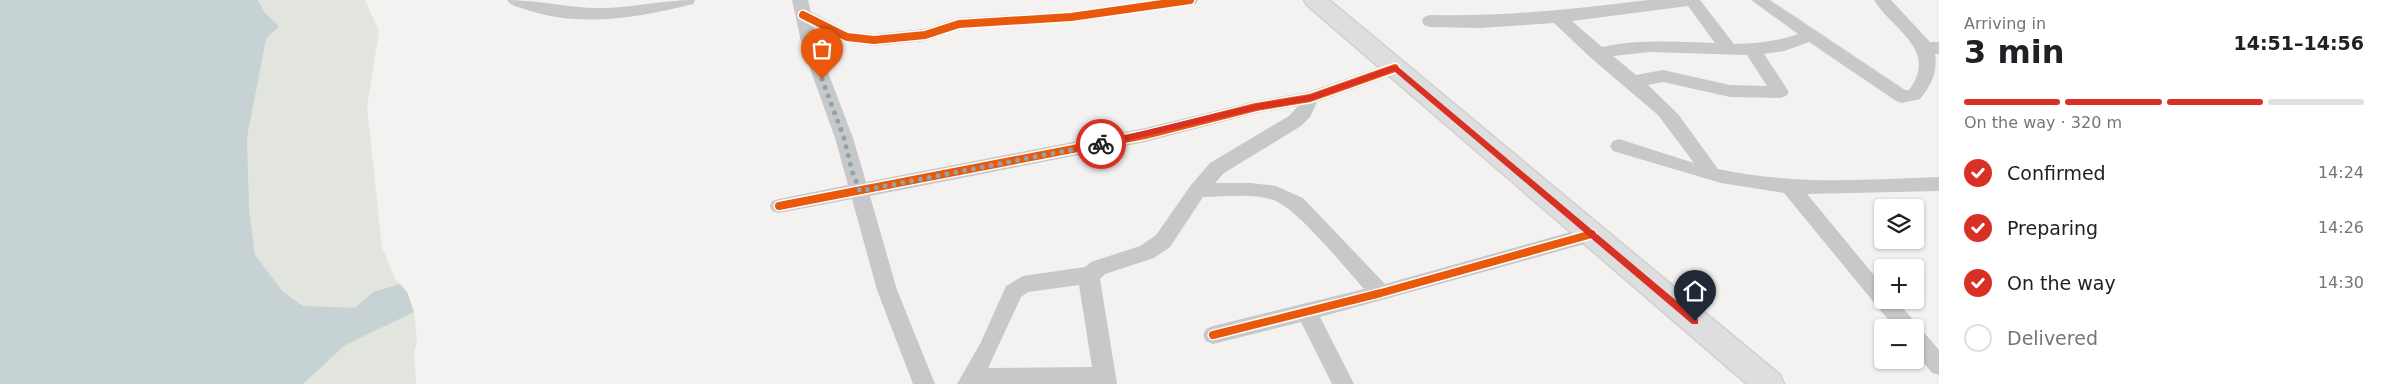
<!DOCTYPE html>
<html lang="en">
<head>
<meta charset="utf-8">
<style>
  :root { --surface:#fff; --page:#f6f6f6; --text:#202124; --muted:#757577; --line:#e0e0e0; --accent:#d93025 }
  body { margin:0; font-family:"DejaVu Sans",sans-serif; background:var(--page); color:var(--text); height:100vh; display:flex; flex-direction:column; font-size:19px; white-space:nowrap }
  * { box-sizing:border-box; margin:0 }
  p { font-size:16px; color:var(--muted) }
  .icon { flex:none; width:28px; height:28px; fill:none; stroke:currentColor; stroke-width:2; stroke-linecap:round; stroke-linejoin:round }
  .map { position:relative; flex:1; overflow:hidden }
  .drawer { display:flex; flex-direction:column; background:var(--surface); width:450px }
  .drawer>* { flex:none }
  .buttons { position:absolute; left:1874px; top:199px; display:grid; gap:10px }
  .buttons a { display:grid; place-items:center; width:50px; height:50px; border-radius:5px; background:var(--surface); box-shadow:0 1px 4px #0004; font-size:25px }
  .pin { position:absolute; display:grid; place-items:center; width:42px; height:42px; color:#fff; margin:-51px -21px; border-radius:50% 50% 50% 0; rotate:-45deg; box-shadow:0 0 5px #0007 }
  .pin .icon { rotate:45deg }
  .courier { position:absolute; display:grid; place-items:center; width:50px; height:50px; margin:-25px; border:4px solid #d93025; border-radius:50%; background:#fff; color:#222; box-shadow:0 1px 6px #0007 }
  .summary em { font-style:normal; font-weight:800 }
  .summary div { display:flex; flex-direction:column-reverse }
  .summary { display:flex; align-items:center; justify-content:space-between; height:85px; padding:0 25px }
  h1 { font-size:32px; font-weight:800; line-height:38px }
  .bar { display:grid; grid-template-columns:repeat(4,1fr); gap:8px 5px; align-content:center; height:60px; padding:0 25px }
  .bar i { height:6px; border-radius:4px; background:var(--line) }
  .bar .active { background:var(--accent) }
  .bar p { grid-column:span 4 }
  ol { padding:0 25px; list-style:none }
  li { display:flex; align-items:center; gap:15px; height:55px }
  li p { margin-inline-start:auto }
  li .icon { padding:5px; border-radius:50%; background:var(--accent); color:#fff; stroke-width:4 }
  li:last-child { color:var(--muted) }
  li i { width:28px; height:28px; border:2px solid var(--line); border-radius:50% }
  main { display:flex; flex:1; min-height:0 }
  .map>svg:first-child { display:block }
  .green { fill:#e2e4de }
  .water { fill:#c6d2d3 }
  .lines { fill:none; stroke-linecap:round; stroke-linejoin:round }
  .secondary-casing { stroke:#cfd0d1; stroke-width:3 }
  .minor { fill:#c7c8c9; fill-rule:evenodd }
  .secondary { fill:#dddedd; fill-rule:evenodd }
  .cycleway-casing { stroke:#fff; stroke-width:11 }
  .cycleway { stroke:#e8590c; stroke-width:8 }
  .route { fill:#d93025 }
  .done { stroke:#92a2a6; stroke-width:5; stroke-dasharray:0 9 }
</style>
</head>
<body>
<main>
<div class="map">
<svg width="1939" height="384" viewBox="0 0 1939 384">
  <rect width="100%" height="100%" fill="#f3f2f1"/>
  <path class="green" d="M0,0H365L379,31L367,107L382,247L395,279L407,292L414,312L417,340L414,354L416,384H0Z"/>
  <path class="water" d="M0,0H258L265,13L279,26L266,39L247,137L249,210L255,255L283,292L303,306L355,308L373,292L400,284L407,292L414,312L345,345L303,384H0Z"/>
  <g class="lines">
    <defs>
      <path id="secondary" d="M1304,0H1329L1780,375L1784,384H1747L1307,5Z"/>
    </defs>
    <use href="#secondary" class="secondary-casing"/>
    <g class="minor">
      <path d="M507,0C538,0 568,8 599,8C632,8 662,0 695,0L693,4C639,18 577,28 524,9C517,7 511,6 507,0Z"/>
      <path d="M792,0H808L811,12L850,32L874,34L924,29L959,18L1071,12L1152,0H1198L1196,4L1190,5L1071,22L960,29L925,41L874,46L841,41L814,27L818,46L853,138L866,182L1145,128L1256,101L1308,92L1395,62L1401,64L1404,68L1401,72L1317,102L1310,117L1301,126L1224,173L1215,183H1251L1276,186L1303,198L1385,284L1592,226L1599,229L1602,234L1599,239L1592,242L1320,317L1354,384H1332L1301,322L1213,344L1206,341L1203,335L1206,329L1213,326L1364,289C1346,269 1296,207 1273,200C1252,193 1225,197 1203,197L1170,247L1154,258L1105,274L1100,279L1117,384H957L981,342L1006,286L1023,276L1085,267L1091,262L1140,246L1156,235L1191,185L1210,163L1289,116L1298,106L1256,113L1145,142L870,196L897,290L935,384H913L877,290L852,199L779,213L772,211L770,206L772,201L779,199L848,185L835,138L802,46ZM1079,285L1092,367L988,368L1021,297L1028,292Z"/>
      <path d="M1648,0H1700L1734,44C1756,43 1776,42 1798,34L1751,0H1770L1905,90H1909C1939,49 1893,31 1874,0H1891L1930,42H1939V54H1935C1938,72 1931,85 1920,99L1902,103L1896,101L1809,42L1784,51L1764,54L1789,92L1786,96L1780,98L1730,97L1663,82L1648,85L1678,114L1718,169C1791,185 1865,180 1939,177V191L1807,194L1882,285V300H1896L1939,350V375L1932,373L1915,352V328H1895L1784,193L1721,183L1613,151L1610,146L1613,141L1619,139L1694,163L1658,115L1591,58L1554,23L1480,28L1430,27L1424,25L1422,21L1424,17L1430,15C1503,17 1575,9 1648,0ZM1688,6L1715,43C1677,42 1640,39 1602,47L1572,21ZM1650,52L1747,55L1767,86L1730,85L1663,70L1636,75L1613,56Z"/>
    </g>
    <use href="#secondary" class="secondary"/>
    <defs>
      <g id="cycleway">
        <path d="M803,15L847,37L874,40L925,35L959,24L1071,17L1190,0"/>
        <path d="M779,206L1145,135L1256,107L1310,98L1395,68"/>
        <path d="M1213,335L1381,293L1592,234"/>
      </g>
    </defs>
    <use href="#cycleway" class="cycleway-casing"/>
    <use href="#cycleway" class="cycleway"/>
  </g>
  <path class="route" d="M1392,66H1397L1698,319V324H1692L1394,71L1310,101L1256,110L1101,147L1097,144L1101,141L1256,104L1310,95Z"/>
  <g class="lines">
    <path class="done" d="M822,79L844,138L852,171L860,191L1101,144"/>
  </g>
</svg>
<div class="buttons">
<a><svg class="icon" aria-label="layers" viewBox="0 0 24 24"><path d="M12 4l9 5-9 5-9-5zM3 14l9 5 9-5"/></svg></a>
<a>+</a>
<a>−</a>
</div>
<div class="pin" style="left:822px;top:79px;background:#ea580c"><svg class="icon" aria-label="bag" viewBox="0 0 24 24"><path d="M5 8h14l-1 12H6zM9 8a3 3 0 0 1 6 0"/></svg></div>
<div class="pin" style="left:1695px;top:321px;background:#1f2937"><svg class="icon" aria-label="home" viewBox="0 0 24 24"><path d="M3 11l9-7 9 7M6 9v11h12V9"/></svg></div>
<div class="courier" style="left:1101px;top:144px"><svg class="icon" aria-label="bike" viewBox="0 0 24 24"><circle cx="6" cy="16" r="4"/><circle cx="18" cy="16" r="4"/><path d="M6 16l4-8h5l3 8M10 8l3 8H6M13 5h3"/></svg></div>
</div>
<section class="drawer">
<div class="summary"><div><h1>3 min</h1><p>Arriving in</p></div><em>14:51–14:56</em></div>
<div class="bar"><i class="active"></i><i class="active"></i><i class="active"></i><i></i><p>On the way · 320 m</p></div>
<ol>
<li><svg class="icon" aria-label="check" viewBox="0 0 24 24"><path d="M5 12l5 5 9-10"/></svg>Confirmed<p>14:24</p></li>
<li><svg class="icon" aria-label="check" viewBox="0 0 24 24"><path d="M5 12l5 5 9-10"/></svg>Preparing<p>14:26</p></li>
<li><svg class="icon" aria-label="check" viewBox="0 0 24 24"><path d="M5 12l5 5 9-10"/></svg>On the way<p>14:30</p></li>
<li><i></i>Delivered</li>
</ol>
</section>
</main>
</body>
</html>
